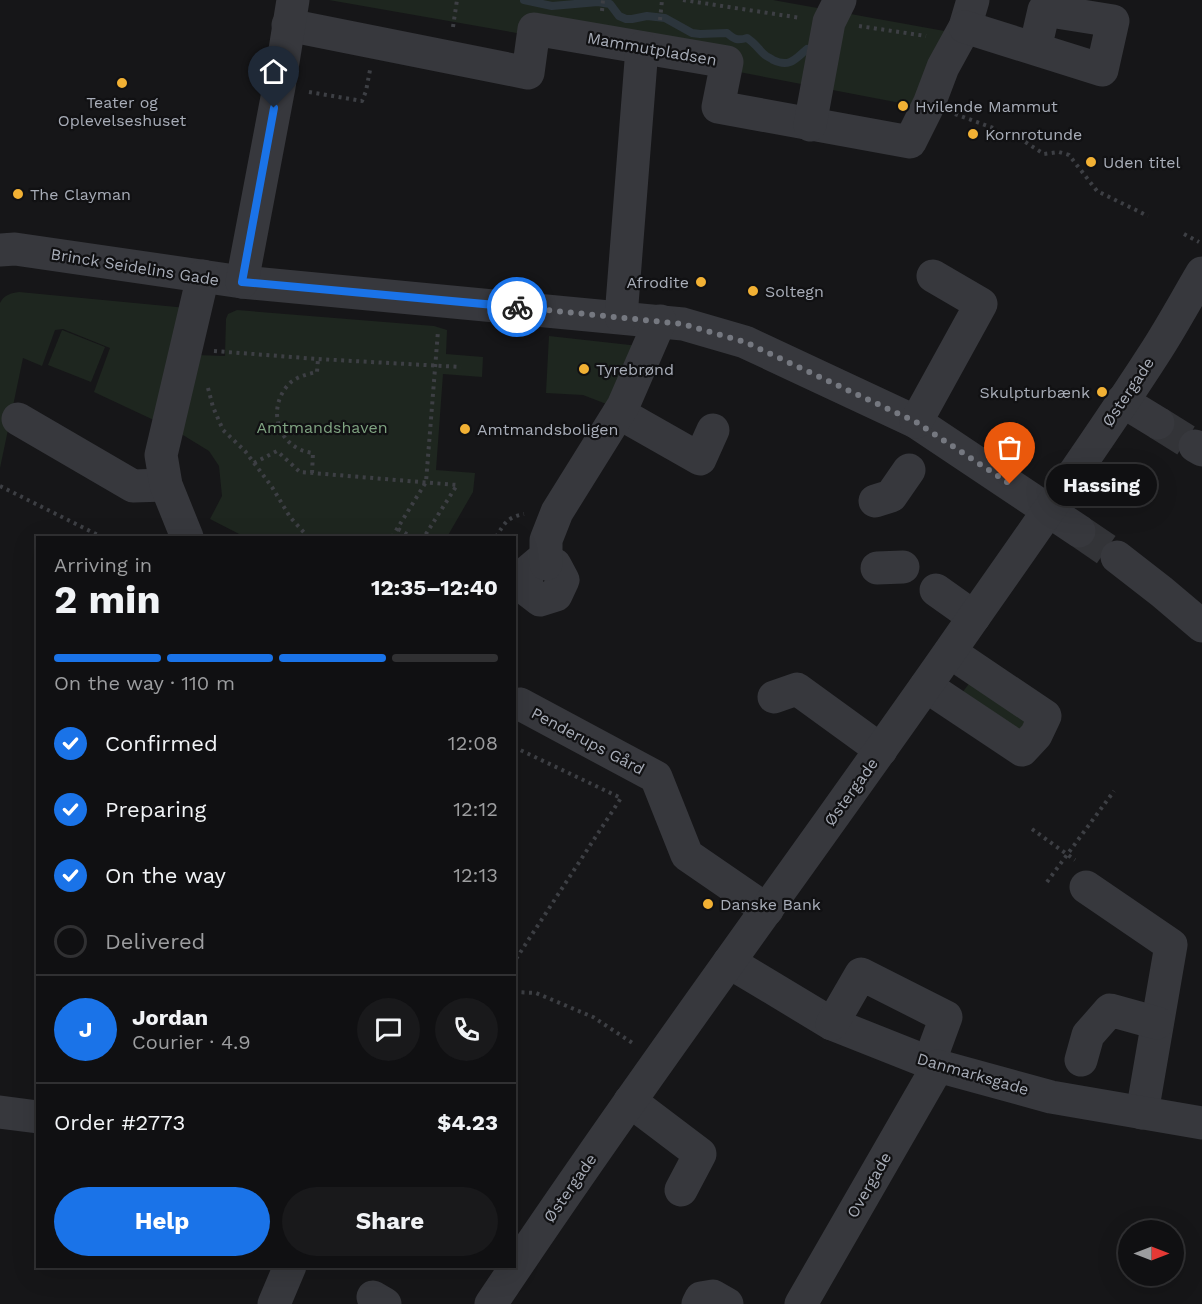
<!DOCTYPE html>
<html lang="en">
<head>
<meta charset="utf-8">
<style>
  :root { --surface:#101012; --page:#19191b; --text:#f1f3f6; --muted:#9c9d9f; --line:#303032; --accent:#1a73e8 }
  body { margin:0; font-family:"Work Sans",sans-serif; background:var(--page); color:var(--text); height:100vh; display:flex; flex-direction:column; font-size:22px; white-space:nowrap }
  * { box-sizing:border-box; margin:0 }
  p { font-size:20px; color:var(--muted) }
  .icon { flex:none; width:33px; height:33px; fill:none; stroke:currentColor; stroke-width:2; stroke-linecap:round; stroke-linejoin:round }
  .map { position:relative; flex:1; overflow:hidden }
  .panel { position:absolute; left:36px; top:536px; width:480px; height:732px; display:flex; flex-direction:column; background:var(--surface); border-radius:0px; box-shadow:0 6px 24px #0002,0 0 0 2px var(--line) }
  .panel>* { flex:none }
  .needle { width:39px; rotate:90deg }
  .fabs { position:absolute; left:1118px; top:1220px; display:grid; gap:12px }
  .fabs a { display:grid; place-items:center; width:66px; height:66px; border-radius:50%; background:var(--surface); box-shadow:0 6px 24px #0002,0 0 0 2px var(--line); font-size:30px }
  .pin { position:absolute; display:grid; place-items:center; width:51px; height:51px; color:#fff; margin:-62px -26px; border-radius:50% 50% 50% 0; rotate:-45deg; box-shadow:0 0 6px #0007 }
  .pin .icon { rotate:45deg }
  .courier { position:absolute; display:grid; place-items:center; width:60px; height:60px; margin:-30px; border:4px solid #1a73e8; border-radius:50%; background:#fff; color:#222; box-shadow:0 2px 8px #0007 }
  .bubble { position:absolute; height:42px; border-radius:21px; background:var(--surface); box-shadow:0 6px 24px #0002,0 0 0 2px var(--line); font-size:20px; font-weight:700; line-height:42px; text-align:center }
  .headline em { font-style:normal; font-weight:700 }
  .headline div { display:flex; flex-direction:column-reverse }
  .headline { display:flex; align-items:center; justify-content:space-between; height:102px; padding:0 18px }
  h1 { font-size:39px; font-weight:700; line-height:45px }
  .bar { display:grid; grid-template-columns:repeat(4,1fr); gap:9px 6px; align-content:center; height:72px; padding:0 18px }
  .bar i { height:8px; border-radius:4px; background:var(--line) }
  .bar .on { background:var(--accent) }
  .bar p { grid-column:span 4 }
  .line { display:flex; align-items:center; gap:15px; padding:0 18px; border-top:2px solid var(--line) }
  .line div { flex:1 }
  .round { display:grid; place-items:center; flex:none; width:63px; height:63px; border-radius:32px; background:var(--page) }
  ol { padding:0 18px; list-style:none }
  li { display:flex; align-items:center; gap:18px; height:66px }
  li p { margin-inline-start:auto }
  li .icon { padding:6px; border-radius:50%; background:var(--accent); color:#fff; stroke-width:4 }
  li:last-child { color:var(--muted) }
  li i { width:33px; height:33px; border:3px solid var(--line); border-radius:50% }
  .primary-button { display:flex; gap:12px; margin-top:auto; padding:12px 18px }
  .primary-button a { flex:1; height:69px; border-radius:36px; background:var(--accent); color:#fff; font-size:24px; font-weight:700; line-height:69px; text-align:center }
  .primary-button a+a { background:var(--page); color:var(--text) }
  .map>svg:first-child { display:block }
  .green { fill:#1e261f }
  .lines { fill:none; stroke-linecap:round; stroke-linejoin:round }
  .stream { stroke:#2c353c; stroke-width:8 }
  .minor-tunnel { stroke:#333438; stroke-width:33; stroke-dasharray:33 16; stroke-linecap:butt }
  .path { stroke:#3d3f44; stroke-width:4; stroke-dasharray:3 4.5; stroke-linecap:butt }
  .minor { stroke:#37383d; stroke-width:33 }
  .done { stroke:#757880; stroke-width:6; stroke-dasharray:0 10.8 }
  .route { stroke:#1a73e8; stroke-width:8 }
  .poi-dot { fill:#f2b134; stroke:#111113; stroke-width:2 }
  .labels { text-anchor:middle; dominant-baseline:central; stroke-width:4.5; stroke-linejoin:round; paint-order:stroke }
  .street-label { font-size:16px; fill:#a8adb8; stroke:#111113 }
  .poi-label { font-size:16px; fill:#a8adb8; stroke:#111113; text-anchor:start }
  .park-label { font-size:16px; fill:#7fa381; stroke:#111113 }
</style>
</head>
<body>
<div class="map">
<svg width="1202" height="1304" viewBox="0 0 1202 1304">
  <rect width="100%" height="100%" fill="#161618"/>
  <g class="green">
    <path d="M329,0H773L950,32L911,105L734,71Z"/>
    <path d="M19,292L187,308L158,422L94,392L110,348L63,329L55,330L42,366L23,358L0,468V303C4,295 11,293 19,292Z"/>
    <path d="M237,310L434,326L447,330L446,354L483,357L482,377L443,374L436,470L475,473L473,492L447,537H245L210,519L222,496L219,466L209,451L178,432L196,355L225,356L226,319L228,314Z"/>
    <path d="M62,330L105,347L91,382L48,365Z"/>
    <path d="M549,336L639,346L609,405L583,395L546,393Z"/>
    <path d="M978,672L1039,718L1020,744L958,698Z"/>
  </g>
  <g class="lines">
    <path class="stream" d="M524,0L552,6L598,2L610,4L619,16L626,19H632L647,16L665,18L692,33L700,34L727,33C734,39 737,41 747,38C755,43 758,49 765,55C767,57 771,58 773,60C790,68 795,59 807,49"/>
    <g class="minor-tunnel">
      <path d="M1158,423L1195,446"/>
      <path d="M1079,531L1117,557"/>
    </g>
    <g class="path">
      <path d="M683,0L801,18"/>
      <path d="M602,11L603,0"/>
      <path d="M660,20L662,0"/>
      <path d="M859,26L926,36"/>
      <path d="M453,27L457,0"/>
      <path d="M309,92L362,101L366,91L370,70"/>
      <path d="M955,114L996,129"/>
      <path d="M1019,138L1044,154L1059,152L1069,155L1097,191L1148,216"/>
      <path d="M1184,234L1199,242"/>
      <path d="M214,351L318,359L461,367"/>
      <path d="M208,388L213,407L223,430L245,451L272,487L290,517L308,537"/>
      <path d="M254,463L277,451L300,472L457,485L424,537"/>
      <path d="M312,473L313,453C277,449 265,406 291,382C299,376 308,374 317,372L318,359"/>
      <path d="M0,486L102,537"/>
      <path d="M398,529L412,537"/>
      <path d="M392,537L426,482L438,331"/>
      <path d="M496,537C504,524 507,517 524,514"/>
      <path d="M514,747L621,798L514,962"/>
      <path d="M1032,829L1075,860"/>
      <path d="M1047,882L1114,791"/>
      <path d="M514,992L536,993L593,1017L634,1044"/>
    </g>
    <g class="minor">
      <path d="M288,25L528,73L534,29L727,62L718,107L910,142L929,104L943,67L965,27L973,0"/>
      <path d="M965,27L1102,70L1113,21L1044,10L1035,49"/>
      <path d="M810,125L829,22L840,0"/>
      <path d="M0,250L15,249L242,282L683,324L745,342L916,422L1079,531"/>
      <path d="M242,282L279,87L293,0"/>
      <path d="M621,317L642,48"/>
      <path d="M1122,401L1158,423"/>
      <path d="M619,413L700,459L713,430"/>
      <path d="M18,419L133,486L166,485"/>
      <path d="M916,422L981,304L933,276"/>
      <path d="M1195,446L1202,450"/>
      <path d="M875,501L891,496L909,470"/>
      <path d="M187,537L166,485L161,455L203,276"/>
      <path d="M1117,557L1162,592L1202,626"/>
      <path d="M539,562L555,565L563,580L556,595L540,600L527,590L526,573Z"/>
      <path d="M546,564V540L557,512L623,406L660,321"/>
      <path d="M877,568L903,567"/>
      <path d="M936,590L974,617"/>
      <path d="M926,686L1022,750L1036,735L1045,716L950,652"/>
      <path d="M774,697L797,689L881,750"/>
      <path d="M520,704L656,777L687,855L767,910"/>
      <path d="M1086,887L1171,945L1142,1113"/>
      <path d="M729,962L832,1024L938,1066L1051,1097L1202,1123"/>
      <path d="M832,1024L861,974L946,1017L929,1063"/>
      <path d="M1081,1060L1088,1035L1110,1010L1157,1023"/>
      <path d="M630,1101L700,1154L681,1190"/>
      <path d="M0,1112L38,1117"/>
      <path d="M373,1297L385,1304"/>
      <path d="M274,1304L290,1266"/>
      <path d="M491,1304C639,1082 798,869 951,650C1019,552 1089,455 1154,354C1171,328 1186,300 1202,273"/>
      <path d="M698,1304L701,1298L713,1296L727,1304"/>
      <path d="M801,1304L938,1066"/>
    </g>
  </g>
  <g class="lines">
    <path class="done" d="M517,307L683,324L745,342L916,422L1010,484"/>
    <path class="route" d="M274,108L242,282L517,307"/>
  </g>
  <g class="poi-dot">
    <circle cx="122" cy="83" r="6"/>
    <circle cx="903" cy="106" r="6"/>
    <circle cx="973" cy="134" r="6"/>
    <circle cx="1091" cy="162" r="6"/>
    <circle cx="18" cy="194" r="6"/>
    <circle cx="701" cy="282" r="6"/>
    <circle cx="753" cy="291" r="6"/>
    <circle cx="584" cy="369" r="6"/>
    <circle cx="1102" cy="392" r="6"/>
    <circle cx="465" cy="429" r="6"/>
    <circle cx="708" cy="904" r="6"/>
  </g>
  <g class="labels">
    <g class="street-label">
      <text transform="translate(652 49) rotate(10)">Mammutpladsen</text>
      <text transform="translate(135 267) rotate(9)">Brinck Seidelins Gade</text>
      <text transform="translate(1128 392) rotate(-56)">Østergade</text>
      <text transform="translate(588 741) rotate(28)">Penderups Gård</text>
      <text transform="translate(851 792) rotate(-54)">Østergade</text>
      <text transform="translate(973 1074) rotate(16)">Danmarksgade</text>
      <text transform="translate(869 1185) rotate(-60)">Overgade</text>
      <text transform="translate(570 1188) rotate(-55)">Østergade</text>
    </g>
    <g class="poi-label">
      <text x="122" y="102" text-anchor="middle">Teater og<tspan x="122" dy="18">Oplevelseshuset</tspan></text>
      <text x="915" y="106">Hvilende Mammut</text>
      <text x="985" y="134">Kornrotunde</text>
      <text x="1103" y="162">Uden titel</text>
      <text x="30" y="194">The Clayman</text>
      <text x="689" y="282" text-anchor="end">Afrodite</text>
      <text x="765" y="291">Soltegn</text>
      <text x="596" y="369">Tyrebrønd</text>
      <text x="1090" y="392" text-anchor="end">Skulpturbænk</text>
      <text x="477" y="429">Amtmandsboligen</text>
      <text x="720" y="904">Danske Bank</text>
    </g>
    <g class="park-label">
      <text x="322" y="427">Amtmandshaven</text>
    </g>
  </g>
</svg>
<div class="fabs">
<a><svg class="needle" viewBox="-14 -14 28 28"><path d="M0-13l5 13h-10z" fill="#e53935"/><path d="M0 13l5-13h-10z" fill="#9c9d9f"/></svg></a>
</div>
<div class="pin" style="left:1010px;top:484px;background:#ea580c"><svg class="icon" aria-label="bag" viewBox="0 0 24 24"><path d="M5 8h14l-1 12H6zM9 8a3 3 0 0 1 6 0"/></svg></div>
<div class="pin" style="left:274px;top:108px;background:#1f2937"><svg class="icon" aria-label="home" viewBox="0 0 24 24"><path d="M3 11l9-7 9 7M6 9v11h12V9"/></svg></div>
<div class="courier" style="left:517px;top:307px"><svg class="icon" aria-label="bike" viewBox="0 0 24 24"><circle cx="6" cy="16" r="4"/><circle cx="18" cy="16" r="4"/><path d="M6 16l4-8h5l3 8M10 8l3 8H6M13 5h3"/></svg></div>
<div class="bubble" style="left:1046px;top:464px;width:111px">Hassing</div>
<section class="panel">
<div class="headline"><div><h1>2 min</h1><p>Arriving in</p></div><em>12:35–12:40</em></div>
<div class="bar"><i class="on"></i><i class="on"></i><i class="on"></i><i></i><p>On the way · 110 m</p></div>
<ol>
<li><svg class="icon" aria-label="check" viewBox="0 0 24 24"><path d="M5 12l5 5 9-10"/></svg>Confirmed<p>12:08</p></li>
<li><svg class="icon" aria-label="check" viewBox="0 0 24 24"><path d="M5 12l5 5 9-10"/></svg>Preparing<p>12:12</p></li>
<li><svg class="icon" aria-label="check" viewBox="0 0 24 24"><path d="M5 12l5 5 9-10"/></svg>On the way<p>12:13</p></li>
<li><i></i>Delivered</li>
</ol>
<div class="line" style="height:108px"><b class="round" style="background:var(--accent);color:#fff">J</b><div><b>Jordan</b><p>Courier · 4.9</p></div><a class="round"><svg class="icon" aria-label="chat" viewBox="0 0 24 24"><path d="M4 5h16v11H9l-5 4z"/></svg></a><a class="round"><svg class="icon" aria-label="phone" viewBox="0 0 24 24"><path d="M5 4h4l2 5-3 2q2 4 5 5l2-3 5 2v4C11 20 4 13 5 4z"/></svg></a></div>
<div class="line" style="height:78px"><div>Order #2773</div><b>$4.23</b></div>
<div class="primary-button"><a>Help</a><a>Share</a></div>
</section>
</div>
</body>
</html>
